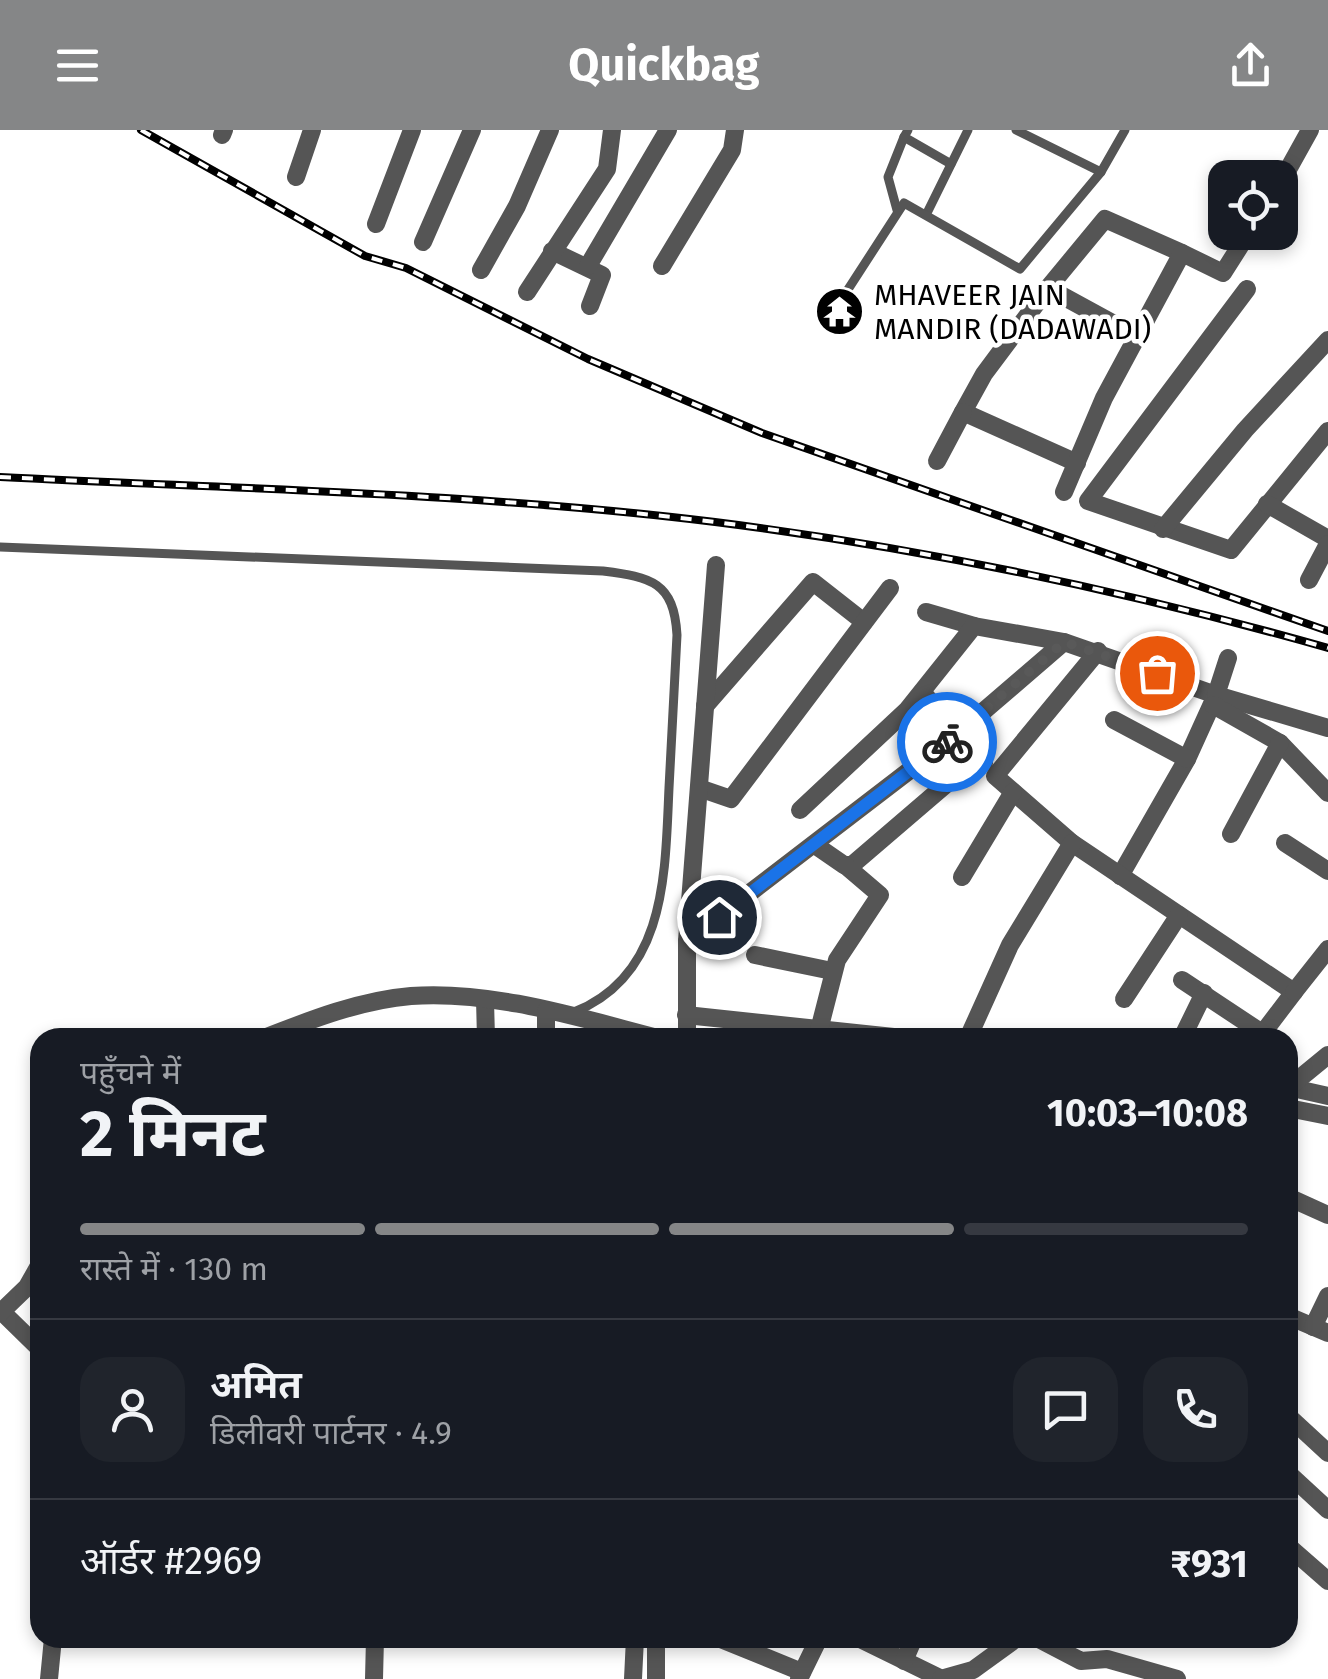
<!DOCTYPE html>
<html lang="hi">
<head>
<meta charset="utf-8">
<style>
  :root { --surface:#171b24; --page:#20242c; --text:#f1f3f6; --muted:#9ea1a6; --line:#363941; --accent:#858687 }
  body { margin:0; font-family:"Fira Sans","Noto Sans Devanagari",sans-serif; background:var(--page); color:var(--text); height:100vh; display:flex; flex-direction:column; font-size:38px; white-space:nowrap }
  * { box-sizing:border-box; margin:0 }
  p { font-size:32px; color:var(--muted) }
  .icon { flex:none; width:55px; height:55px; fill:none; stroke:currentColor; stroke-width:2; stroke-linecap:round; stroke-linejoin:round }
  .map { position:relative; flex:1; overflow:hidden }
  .sheet { position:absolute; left:30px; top:898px; width:1268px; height:620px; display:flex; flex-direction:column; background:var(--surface); border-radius:30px; box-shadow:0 5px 15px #0003 }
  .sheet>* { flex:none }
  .controls { position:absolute; left:1208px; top:30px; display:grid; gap:20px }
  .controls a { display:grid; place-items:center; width:90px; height:90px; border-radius:20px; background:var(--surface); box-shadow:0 5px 15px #0003; font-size:50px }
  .pin { position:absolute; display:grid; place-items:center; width:85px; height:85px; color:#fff; margin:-42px; border:5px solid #fff; border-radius:50%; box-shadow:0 2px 10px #0007 }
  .courier { position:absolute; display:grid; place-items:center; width:100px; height:100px; margin:-50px; border:8px solid #1a73e8; border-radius:50%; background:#fff; color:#222; box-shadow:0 2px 12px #0007 }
  .overview em { font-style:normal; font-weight:700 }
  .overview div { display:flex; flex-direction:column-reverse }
  .overview { display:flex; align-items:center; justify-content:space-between; height:170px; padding:0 50px }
  h1 { font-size:65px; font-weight:700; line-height:75px }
  .bar { display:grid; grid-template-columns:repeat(4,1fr); gap:15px 10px; align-content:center; height:120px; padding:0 50px }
  .bar i { height:12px; border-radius:8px; background:var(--line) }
  .bar .on { background:var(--accent) }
  .bar p { grid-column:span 4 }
  .line { display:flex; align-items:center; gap:25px; padding:0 50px; border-top:2px solid var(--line) }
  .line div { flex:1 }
  .round { display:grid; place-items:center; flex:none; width:105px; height:105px; border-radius:30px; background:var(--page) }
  header { display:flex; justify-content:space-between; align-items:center; height:130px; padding:0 50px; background:var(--accent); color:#fff; font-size:45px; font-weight:700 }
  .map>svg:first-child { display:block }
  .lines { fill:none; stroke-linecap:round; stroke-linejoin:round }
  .service { stroke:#555; stroke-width:9 }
  .minor { stroke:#555; stroke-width:18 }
  .rail-casing { stroke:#000; stroke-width:8 }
  .rail { stroke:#fff; stroke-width:4; stroke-dasharray:11; stroke-linecap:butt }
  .done { stroke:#595959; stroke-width:10; stroke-dasharray:0 18 }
  .route { stroke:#1a73e8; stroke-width:12 }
  .labels { text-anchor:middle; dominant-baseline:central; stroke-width:9; stroke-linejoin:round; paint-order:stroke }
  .poi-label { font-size:30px; fill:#000; stroke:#fff; text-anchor:start }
</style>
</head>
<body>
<header><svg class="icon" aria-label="menu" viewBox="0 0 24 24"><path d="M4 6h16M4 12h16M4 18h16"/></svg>Quickbag<svg class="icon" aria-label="share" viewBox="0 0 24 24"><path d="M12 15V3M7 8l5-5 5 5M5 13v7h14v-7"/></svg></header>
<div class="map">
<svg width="1328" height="1549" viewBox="0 0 1328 1549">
  <rect width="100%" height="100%" fill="#fff"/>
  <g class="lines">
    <g class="service">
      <path d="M908,0L904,7L951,34"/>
      <path d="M1016,0L1101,42"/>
      <path d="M897,80L888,47L904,7"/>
      <path d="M927,83L968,0"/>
      <path d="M834,181L904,73L1020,139L1101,42L1125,0"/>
      <path d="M0,417L603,441C651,447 674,452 677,505C674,556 672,607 669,658C665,743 667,845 574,882"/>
    </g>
    <g class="minor">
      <path d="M222,5L224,0"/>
      <path d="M296,47L312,0"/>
      <path d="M1280,54L1310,0"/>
      <path d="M376,94L412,0"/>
      <path d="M423,112L472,0"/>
      <path d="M552,121L602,145L590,176"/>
      <path d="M588,136L668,0"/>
      <path d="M662,136L732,20L735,0"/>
      <path d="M481,140L517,76L550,0"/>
      <path d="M1048,158L984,244L963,282L1077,333"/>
      <path d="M1247,159L1088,371L1231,420L1328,301"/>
      <path d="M527,162L607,39L612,0"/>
      <path d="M1136,206L1048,158L1105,89L1182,123"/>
      <path d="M937,331L963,282"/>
      <path d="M1064,362L1104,268L1182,123L1223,143L1249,102"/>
      <path d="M1267,374L1328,409"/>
      <path d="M1163,399L1245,300L1328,210"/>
      <path d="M1309,450L1328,414"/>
      <path d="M926,482L974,496"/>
      <path d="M1064,512L1216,565L1187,629L1120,746"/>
      <path d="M1098,521L995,646L1072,713L1294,862L1259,908"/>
      <path d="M1228,528L1216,565L1328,598"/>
      <path d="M922,562L984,633"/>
      <path d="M1213,575L1280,613L1328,663"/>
      <path d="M705,576L813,452L864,492"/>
      <path d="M1114,590L1187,629"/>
      <path d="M699,658L731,669L890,458"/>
      <path d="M1231,704L1280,613"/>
      <path d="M1285,713L1328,741"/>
      <path d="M815,715L844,735H852L978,627"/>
      <path d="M962,747L1013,662"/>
      <path d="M687,811L957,604L1064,512L974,496L907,580L800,680"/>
      <path d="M755,825L832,841"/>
      <path d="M1182,850L1262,903"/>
      <path d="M1294,862L1328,819"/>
      <path d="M1124,869L1179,785"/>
      <path d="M485,870L486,908"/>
      <path d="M686,885L903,908"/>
      <path d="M819,900L837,830L880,765L846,736"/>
      <path d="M264,908C310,890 361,870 411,866C492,860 580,888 658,908"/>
      <path d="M546,908V881"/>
      <path d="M687,908V811L716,435"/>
      <path d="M968,908L1010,815L1072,713"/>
      <path d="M1182,908L1204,863"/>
      <path d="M1288,957L1328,966"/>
      <path d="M1289,957L1328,925"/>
      <path d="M1288,978L1328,986"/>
      <path d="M1288,1067L1328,1085"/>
      <path d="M2,1182L40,1219"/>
      <path d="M0,1183L27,1157L40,1134"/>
      <path d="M1288,1186L1328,1203"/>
      <path d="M1313,1197L1328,1166"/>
      <path d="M1288,1286L1328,1323"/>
      <path d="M1288,1343L1328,1380"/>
      <path d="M1288,1416L1328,1451"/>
      <path d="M656,1508V1549"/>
      <path d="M718,1508L802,1542"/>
      <path d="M858,1508L942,1549"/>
      <path d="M1037,1508L1081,1531L1107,1529L1177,1549"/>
      <path d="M904,1531L914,1508"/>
      <path d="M49,1549L53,1508"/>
      <path d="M374,1549L375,1508"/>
      <path d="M633,1549L635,1508"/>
      <path d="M799,1549L819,1508"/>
      <path d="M941,1549L973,1540L1017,1508"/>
    </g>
    <defs>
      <g id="rail">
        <path d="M141,0L365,126L406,138L588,229L762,303L1328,501"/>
        <path d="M0,347C238,359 479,363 715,392C923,418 1127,461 1328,518"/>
      </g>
    </defs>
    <use href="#rail" class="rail-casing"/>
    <use href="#rail" class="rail"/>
  </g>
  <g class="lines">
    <path class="done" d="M947,612L1064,512L1157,543"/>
    <path class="route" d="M719,787L947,612"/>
  </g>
  <defs>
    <symbol id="temple-disc" viewBox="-11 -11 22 22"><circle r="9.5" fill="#000" stroke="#fff"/><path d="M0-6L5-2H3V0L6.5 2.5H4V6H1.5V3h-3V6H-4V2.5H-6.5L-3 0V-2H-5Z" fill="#fff"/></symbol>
  </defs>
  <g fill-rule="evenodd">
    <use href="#temple-disc" x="812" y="154" width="55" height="55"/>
  </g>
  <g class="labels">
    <g class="poi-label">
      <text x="874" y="165">MHAVEER JAIN<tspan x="874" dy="34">MANDIR (DADAWADI)</tspan></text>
    </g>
  </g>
</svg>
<div class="controls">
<a><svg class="icon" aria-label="locate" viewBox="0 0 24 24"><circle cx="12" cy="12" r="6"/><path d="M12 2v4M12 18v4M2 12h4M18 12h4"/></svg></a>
</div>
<div class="pin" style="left:1157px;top:543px;background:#ea580c"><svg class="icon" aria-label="bag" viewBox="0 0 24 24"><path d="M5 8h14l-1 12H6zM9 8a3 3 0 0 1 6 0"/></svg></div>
<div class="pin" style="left:719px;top:787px;background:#1f2937"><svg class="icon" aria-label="home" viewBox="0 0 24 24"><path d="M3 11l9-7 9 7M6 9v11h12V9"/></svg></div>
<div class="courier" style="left:947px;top:612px"><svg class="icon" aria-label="bike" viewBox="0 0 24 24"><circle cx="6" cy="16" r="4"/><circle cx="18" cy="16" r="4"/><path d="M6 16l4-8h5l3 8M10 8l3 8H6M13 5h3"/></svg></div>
<section class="sheet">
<div class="overview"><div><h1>2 मिनट</h1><p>पहुँचने में</p></div><em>10:03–10:08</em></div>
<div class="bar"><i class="on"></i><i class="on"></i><i class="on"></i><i></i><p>रास्ते में · 130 m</p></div>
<div class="line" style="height:180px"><a class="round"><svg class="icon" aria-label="person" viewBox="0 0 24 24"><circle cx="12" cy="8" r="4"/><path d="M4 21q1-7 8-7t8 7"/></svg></a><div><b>अमित</b><p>डिलीवरी पार्टनर · 4.9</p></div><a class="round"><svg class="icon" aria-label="chat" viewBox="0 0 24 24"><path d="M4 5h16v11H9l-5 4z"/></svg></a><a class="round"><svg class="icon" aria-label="phone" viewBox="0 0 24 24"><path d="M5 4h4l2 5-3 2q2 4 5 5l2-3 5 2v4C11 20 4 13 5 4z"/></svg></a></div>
<div class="line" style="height:130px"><div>ऑर्डर #2969</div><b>₹931</b></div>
</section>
</div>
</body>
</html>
